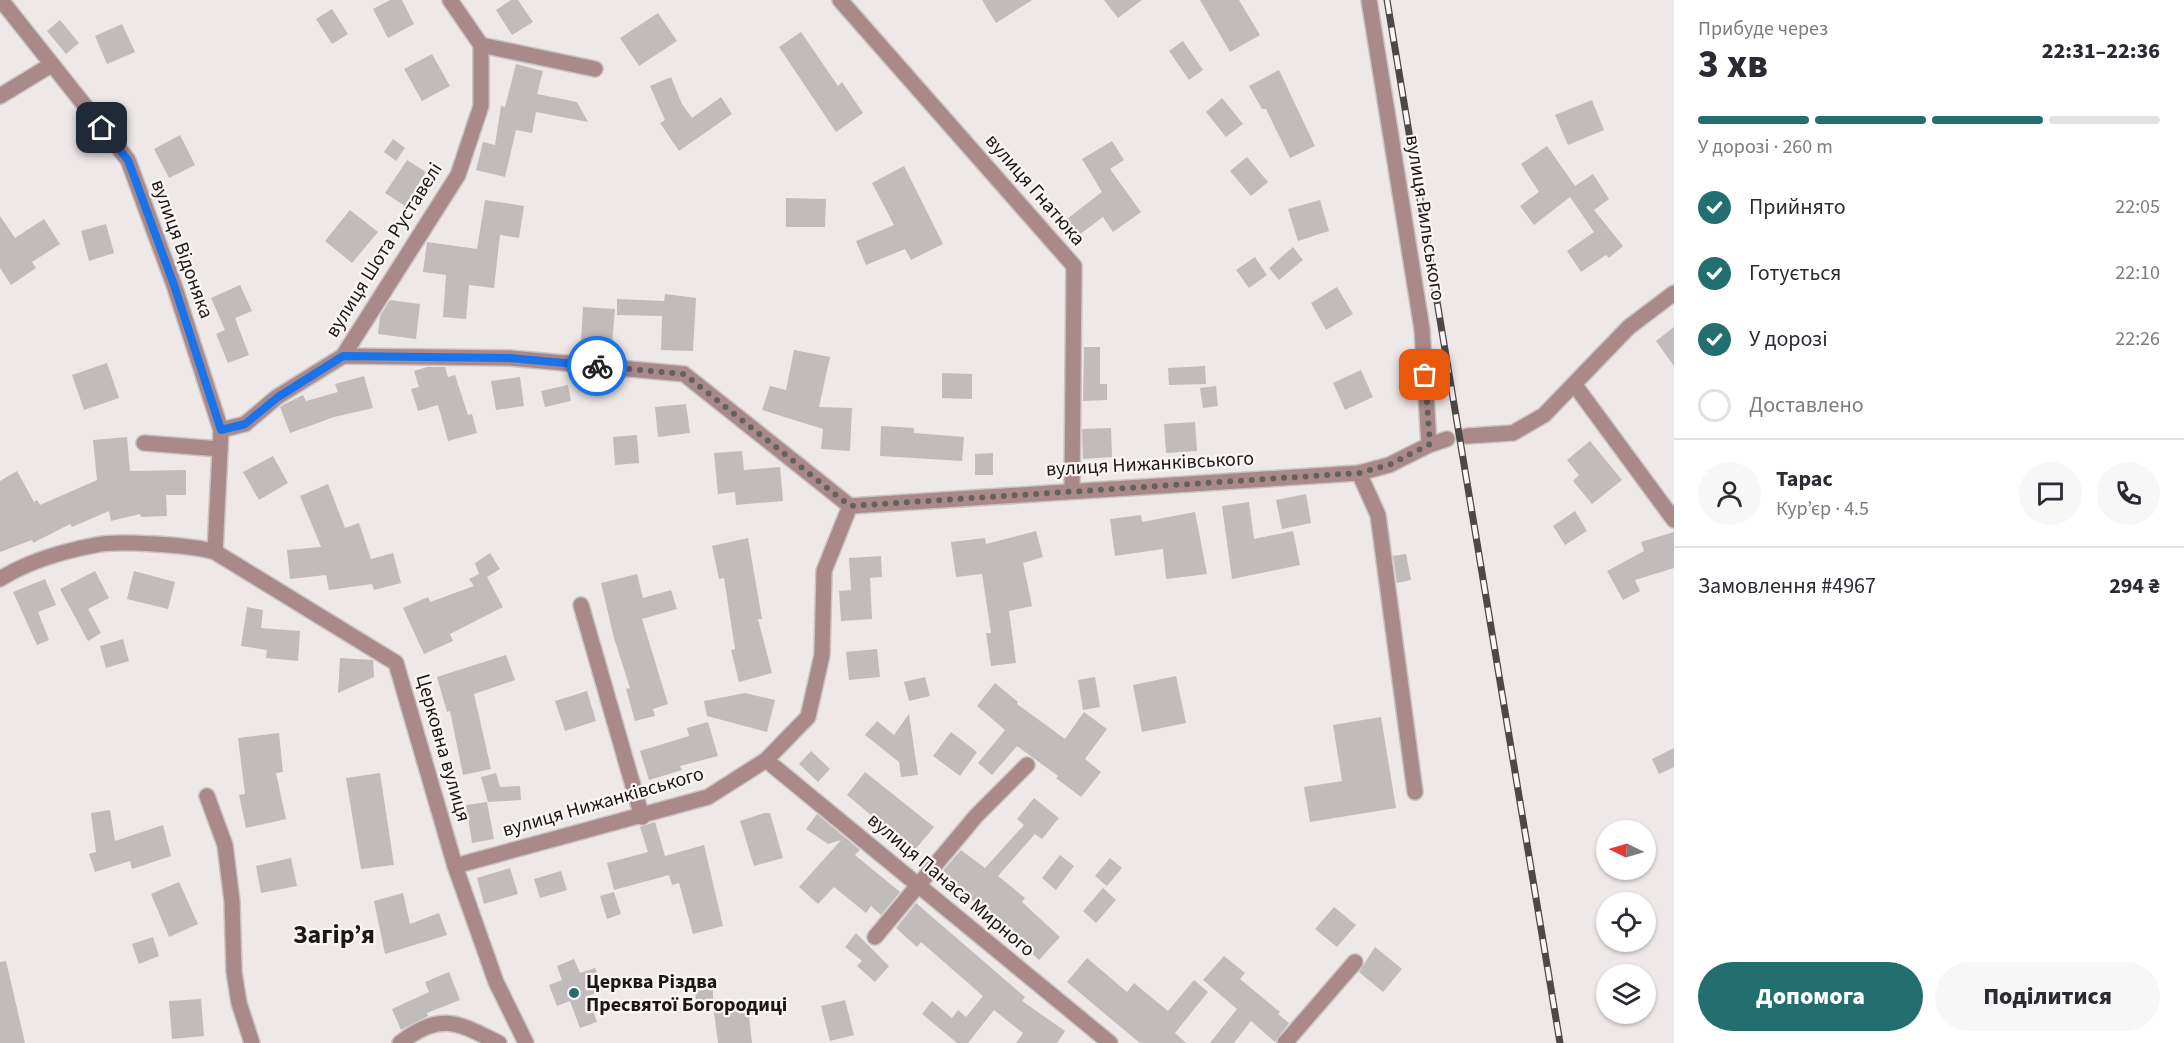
<!DOCTYPE html>
<html lang="uk">
<head>
<meta charset="utf-8">
<style>
  :root { --surface:#fff; --page:#f7f7f7; --text:#2b2b33; --muted:#7c7c81; --line:#e1e1e2; --accent:#236e6e }
  body { margin:0; font-family:"Source Sans 3",sans-serif; background:var(--page); color:var(--text); height:100vh; display:flex; flex-direction:column; font-size:22px; white-space:nowrap }
  * { box-sizing:border-box; margin:0 }
  p { font-size:20px; color:var(--muted) }
  .icon { flex:none; width:33px; height:33px; fill:none; stroke:currentColor; stroke-width:2; stroke-linecap:round; stroke-linejoin:round }
  .map { position:relative; flex:1; overflow:hidden }
  .panel { display:flex; flex-direction:column; background:var(--surface); width:510px }
  .panel>* { flex:none }
  .needle { width:39px; rotate:275deg }
  .controls { position:absolute; left:1596px; top:820px; display:grid; gap:12px }
  .controls a { display:grid; place-items:center; width:60px; height:60px; border-radius:50%; background:var(--surface); box-shadow:0 2px 4px #0004; font-size:30px }
  .pin { position:absolute; display:grid; place-items:center; width:51px; height:51px; color:#fff; margin:-26px; border-radius:12px; box-shadow:0 3px 9px #0006 }
  .courier { position:absolute; display:grid; place-items:center; width:60px; height:60px; margin:-30px; border:4px solid #1a73e8; border-radius:50%; background:#fff; color:#222; box-shadow:0 2px 8px #0007 }
  .summary em { font-style:normal; font-weight:800 }
  .summary div { display:flex; flex-direction:column-reverse }
  .summary { display:flex; align-items:center; justify-content:space-between; height:102px; padding:0 24px }
  h1 { font-size:39px; font-weight:800; line-height:45px }
  .bar { display:grid; grid-template-columns:repeat(4,1fr); gap:9px 6px; align-content:center; height:72px; padding:0 24px }
  .bar i { height:8px; border-radius:4px; background:var(--line) }
  .bar .selected { background:var(--accent) }
  .bar p { grid-column:span 4 }
  .line { display:flex; align-items:center; gap:15px; padding:0 24px; border-top:2px solid var(--line) }
  .line div { flex:1 }
  .round { display:grid; place-items:center; flex:none; width:63px; height:63px; border-radius:32px; background:var(--page) }
  ol { padding:0 24px; list-style:none }
  li { display:flex; align-items:center; gap:18px; height:66px }
  li p { margin-inline-start:auto }
  li .icon { padding:6px; border-radius:50%; background:var(--accent); color:#fff; stroke-width:4 }
  li:last-child { color:var(--muted) }
  li i { width:33px; height:33px; border:3px solid var(--line); border-radius:50% }
  .cta { display:flex; gap:12px; margin-top:auto; padding:12px 24px }
  .cta a { flex:1; height:69px; border-radius:36px; background:var(--accent); color:#fff; font-size:24px; font-weight:800; line-height:69px; text-align:center }
  .cta a+a { background:var(--page); color:var(--text) }
  main { display:flex; flex:1; min-height:0 }
  .map>svg:first-child { display:block }
  .building { fill:#c2bbbb }
  .lines { fill:none; stroke-linecap:round; stroke-linejoin:round }
  .minor-casing { stroke:#c9c3c3; stroke-width:18 }
  .minor { stroke:#aa898a; stroke-width:15 }
  .rail-casing { stroke:#4c4848; stroke-width:7 }
  .rail { stroke:#fcf5f5; stroke-width:4.5; stroke-dasharray:14; stroke-linecap:butt }
  .done { stroke:#656161; stroke-width:6; stroke-dasharray:0 10.8 }
  .route { stroke:#1a73e8; stroke-width:8 }
  .poi-dot { fill:#236e6e; stroke:#fcf5f5; stroke-width:2 }
  .labels { text-anchor:middle; dominant-baseline:central; stroke-width:4.5; stroke-linejoin:round; paint-order:stroke }
  .street-label { font-size:20px; fill:#1b1818; stroke:#fcf5f5 }
  .poi-label { font-size:20px; font-weight:bold; fill:#1b1818; stroke:#fcf5f5; text-anchor:start }
  .district-label { font-size:26px; font-weight:bold; fill:#1b1818; stroke:#fcf5f5 }
</style>
</head>
<body>
<main>
<div class="map">
<svg width="1674" height="1043" viewBox="0 0 1674 1043">
  <rect width="100%" height="100%" fill="#efe8e8"/>
  <g class="building">
    <path d="M390,0H402L414,24L388,38L373,9Z"/>
    <path d="M511,0H518L533,22L512,35L496,10Z"/>
    <path d="M982,0H1032L996,23Z"/>
    <path d="M1104,0H1142L1118,18Z"/>
    <path d="M1200,0H1239L1260,35L1230,52Z"/>
    <path d="M332,9L348,34L332,44L316,19Z"/>
    <path d="M658,13L677,41L639,66L620,38Z"/>
    <path d="M60,20L79,43L66,54L47,31Z"/>
    <path d="M122,24L135,52L107,64L95,36Z"/>
    <path d="M801,32L838,86L842,82L863,113L836,132L779,47Z"/>
    <path d="M1183,41L1203,70L1189,80L1169,51Z"/>
    <path d="M432,54L450,86L422,101L404,69Z"/>
    <path d="M516,64L543,71L537,94L577,102L588,122L536,112L532,133L516,130L505,177L476,170L483,142L495,145L501,106L505,107Z"/>
    <path d="M1279,70L1315,146L1290,158L1266,109H1262L1249,86Z"/>
    <path d="M671,77L682,104L692,118L721,97L732,114L679,151L660,123L665,120L650,86Z"/>
    <path d="M1222,98L1243,124L1226,137L1206,112Z"/>
    <path d="M1592,100L1604,130L1568,145L1555,115Z"/>
    <path d="M180,135L195,165L169,178L154,149Z"/>
    <path d="M393,139L405,148L396,161L384,152Z"/>
    <path d="M1112,141L1124,160L1110,169L1141,212L1113,232L1103,217L1079,235L1067,219L1102,192L1082,159Z"/>
    <path d="M1547,146L1575,186L1593,174L1609,199L1594,210L1623,246L1609,258L1606,255L1581,272L1567,251L1594,232L1570,197L1534,225L1520,206L1539,192L1521,164Z"/>
    <path d="M1247,157L1268,182L1251,196L1230,171Z"/>
    <path d="M407,160L426,172L405,206L385,193Z"/>
    <path d="M904,166L943,244L911,260L905,249L866,265L856,241L894,225L872,183Z"/>
    <path d="M786,198L826,199L825,227H786Z"/>
    <path d="M485,200L524,206L519,238L500,235L494,288L469,285L466,319L443,317L446,275L423,272L427,242L477,249Z"/>
    <path d="M1320,200L1329,231L1298,241L1288,209Z"/>
    <path d="M350,210L378,232L352,263L325,241Z"/>
    <path d="M0,216L15,238L44,219L60,244L32,262L36,268L11,285L0,268Z"/>
    <path d="M106,224L114,253L89,261L81,231Z"/>
    <path d="M1293,247L1303,260L1279,280L1269,268Z"/>
    <path d="M1255,257L1267,275L1249,288L1236,270Z"/>
    <path d="M240,285L252,311L235,318L249,355L228,363L216,334L225,330L211,298Z"/>
    <path d="M1337,287L1353,314L1326,330L1311,303Z"/>
    <path d="M665,294L696,298L693,351L661,350L662,316L617,315V299L664,301Z"/>
    <path d="M390,300L420,304L416,339L378,334L380,316Z"/>
    <path d="M583,307L615,309L612,344L581,342Z"/>
    <path d="M1674,327V366L1656,341Z"/>
    <path d="M1084,347H1100V384H1107V400L1083,401Z"/>
    <path d="M794,350L830,357L819,407L852,408L850,451L821,449L823,429L762,410L770,386L786,390Z"/>
    <path d="M107,363L119,398L84,410L72,375Z"/>
    <path d="M1205,366L1206,384L1169,385L1168,368Z"/>
    <path d="M427,367H445L448,377L455,375L468,415L472,414L477,433L448,441L438,405L418,411L411,389L419,387L414,371Z"/>
    <path d="M1361,370L1373,397L1345,410L1333,383Z"/>
    <path d="M942,373L972,374V399L942,398Z"/>
    <path d="M364,376L373,408L334,417L290,433L280,407L283,405L303,395L306,401L338,392L335,384Z"/>
    <path d="M520,377L524,406L496,410L491,381Z"/>
    <path d="M568,385L571,401L545,407L541,391Z"/>
    <path d="M1216,386L1218,406L1203,408L1200,388Z"/>
    <path d="M686,404L690,433L658,437L655,407Z"/>
    <path d="M1195,422L1197,451L1166,453L1164,424Z"/>
    <path d="M881,426L914,428V433L964,437L962,461L880,456Z"/>
    <path d="M1111,428L1112,457L1083,459L1082,429Z"/>
    <path d="M637,435L639,463L615,465L613,437Z"/>
    <path d="M127,437L130,471L186,470V495H166L167,516L141,517L140,514L111,521L109,511L72,527L70,524L33,543L32,540L0,552V481L17,471L34,502L37,500L40,505L97,480L93,440Z"/>
    <path d="M1590,441L1622,480L1592,504L1573,481L1579,475L1567,460Z"/>
    <path d="M742,451L744,470L780,467L783,501L736,505L735,492L718,494L714,453Z"/>
    <path d="M993,453V475H975V454Z"/>
    <path d="M273,456L288,483L259,500L243,472Z"/>
    <path d="M328,484L345,528L359,523L371,559L393,553L401,583L374,590L372,584L329,590L326,575L290,579L287,550L321,547L300,496Z"/>
    <path d="M1306,494L1311,523L1282,529L1276,500Z"/>
    <path d="M1249,502L1254,539L1293,531L1300,565L1232,579L1222,506Z"/>
    <path d="M1575,511L1587,531L1565,545L1553,526Z"/>
    <path d="M1195,512L1207,574L1166,579L1163,549L1115,556L1110,519L1141,515L1142,522Z"/>
    <path d="M1036,531L1043,557L1023,563L1032,606L1009,611L1016,663L991,666L986,633H991L982,574L956,577L951,542L985,538L986,544Z"/>
    <path d="M1674,532V568L1635,580L1640,591L1623,600L1607,571L1644,551L1641,542Z"/>
    <path d="M748,538L762,619H758L772,673L739,682L731,650L735,649L724,578L719,579L712,546Z"/>
    <path d="M490,553L500,569L487,577L503,607L450,634L453,641L424,654L403,608L428,597L430,602L474,586L469,579L479,574L475,563Z"/>
    <path d="M1406,554L1411,580L1397,583L1393,556Z"/>
    <path d="M881,556L882,577L870,578L872,619L841,621L839,591L851,590L849,558Z"/>
    <path d="M95,571L109,598L88,609L101,633L88,641L60,589Z"/>
    <path d="M134,571L175,582L168,609L127,599Z"/>
    <path d="M637,574L643,598L671,590L677,609L642,619L668,704L653,709L655,716L635,721L626,689L630,688L614,638L601,583Z"/>
    <path d="M45,579L56,605L38,612L49,640L37,645L13,592Z"/>
    <path d="M247,607L263,610L261,628L300,631L298,661L266,658L267,650L241,646Z"/>
    <path d="M123,639L129,661L106,668L100,646Z"/>
    <path d="M877,649L880,677L849,680L846,652Z"/>
    <path d="M506,655L515,680L474,694L491,769L463,775L450,711L447,712L437,677Z"/>
    <path d="M340,658L373,660L374,677L338,693Z"/>
    <path d="M1176,676L1186,723L1142,732L1133,685Z"/>
    <path d="M925,677L930,696L909,701L904,682Z"/>
    <path d="M1095,677L1100,707L1083,710L1078,680Z"/>
    <path d="M995,683L1018,702L1017,704L1065,739L1084,712L1107,729L1085,759L1101,772L1081,797L1056,778L1058,776L1017,746L992,775L978,763L1005,730L977,706Z"/>
    <path d="M587,691L596,721L565,731L555,701Z"/>
    <path d="M745,693L775,700L767,732L707,716L704,701Z"/>
    <path d="M909,714L918,775L901,777L899,762L865,735L877,721L894,735Z"/>
    <path d="M1381,717L1396,808L1310,822L1304,787L1342,781L1333,725Z"/>
    <path d="M708,722L718,756L680,766L682,770L649,780L640,751L689,736L687,728Z"/>
    <path d="M951,732L977,752L960,776L933,756Z"/>
    <path d="M279,733L283,772L276,773L286,819L246,828L239,795L245,794L238,738Z"/>
    <path d="M1674,748V767L1659,774L1652,759Z"/>
    <path d="M811,751L830,769L818,782L799,764Z"/>
    <path d="M865,772L934,827L914,851L847,795Z"/>
    <path d="M380,773L394,865L361,869L346,778Z"/>
    <path d="M496,773L500,787L520,786L521,800L488,802L481,777Z"/>
    <path d="M1034,798L1059,818L1042,839L1035,834L998,876L1025,898L1022,902L1060,937L1039,960L1016,938L1017,936L940,874L961,850L985,868L1024,825L1017,819Z"/>
    <path d="M487,802L494,839L472,843L466,805Z"/>
    <path d="M110,810L115,841L163,825L171,856L132,869L130,861L95,872L89,854L96,852L91,813Z"/>
    <path d="M764,813H770L783,858L754,866L740,821Z"/>
    <path d="M817,814L860,850L855,855L900,892L881,915L871,906L866,913L834,887L818,904L799,887L841,840L828,844L806,829Z"/>
    <path d="M655,822L665,856L704,845L723,926L693,934L679,883L672,885L669,875L614,890L607,863L648,852L640,827Z"/>
    <path d="M1060,855L1074,866L1056,890L1042,878Z"/>
    <path d="M291,858L297,886L261,893L256,866Z"/>
    <path d="M1110,858L1122,868L1107,886L1095,876Z"/>
    <path d="M510,868L518,894L484,904L477,878Z"/>
    <path d="M561,871L567,890L540,898L534,879Z"/>
    <path d="M179,882L198,924L169,937L151,894Z"/>
    <path d="M1103,888L1116,900L1096,923L1083,911Z"/>
    <path d="M614,892L621,914L607,919L600,896Z"/>
    <path d="M403,893L410,924L439,913L447,935L385,954L374,901Z"/>
    <path d="M916,903L1025,997L1022,1001L1065,1031L1057,1043H1016L1023,1033L994,1010L968,1043H957L922,1014L932,1001L952,1018L958,1010L966,1017L983,996L921,942L917,947L896,928Z"/>
    <path d="M1334,907L1356,925L1337,947L1315,929Z"/>
    <path d="M856,933L889,966L875,982L857,966L862,961L845,947Z"/>
    <path d="M153,937L159,956L139,964L132,944Z"/>
    <path d="M1375,947L1402,969L1383,992L1359,972Z"/>
    <path d="M1224,956L1245,973L1240,979L1280,1012L1278,1014L1289,1023L1275,1042L1251,1021L1234,1043H1210L1237,1009L1203,980Z"/>
    <path d="M1087,958L1127,992L1134,983L1168,1011L1194,980L1208,992L1175,1033L1186,1043H1140L1111,1019L1067,982Z"/>
    <path d="M574,959L580,973L595,968L603,990L588,996L597,1022L580,1028L570,1001L557,1006L549,985L562,980L557,966Z"/>
    <path d="M6,961L25,1043H0V962Z"/>
    <path d="M449,972L460,1000L427,1013L428,1016L401,1030L392,1009L429,992L425,982Z"/>
    <path d="M695,987H713V1005H696Z"/>
    <path d="M201,999L204,1036L172,1039L169,1001Z"/>
    <path d="M845,1000L854,1035L830,1041L821,1006Z"/>
    <path d="M748,1008L752,1043H718L714,1012Z"/>
  </g>
  <g class="lines">
    <defs>
      <g id="minor">
        <path d="M1,0L128,160L174,285L221,430L215,552"/>
        <path d="M840,0L1074,266L1072,490"/>
        <path d="M1369,0L1422,329L1429,445"/>
        <path d="M481,45L595,69"/>
        <path d="M0,96L51,65"/>
        <path d="M343,356L510,358L684,374L850,506L1359,473L1389,465L1429,445L1447,439"/>
        <path d="M1574,384L1674,520"/>
        <path d="M221,430L245,424L277,397L343,356L458,175L481,106V45L450,0"/>
        <path d="M1467,436L1513,433L1544,415L1629,327L1674,293"/>
        <path d="M144,443L220,449"/>
        <path d="M1359,473L1378,515L1415,792"/>
        <path d="M0,579C27,562 64,551 96,545C118,540 193,545 215,552L396,663L455,866L496,982L526,1043"/>
        <path d="M581,605L642,817"/>
        <path d="M766,760L1110,1043"/>
        <path d="M207,796L225,845L232,901L234,972L239,1003L252,1043"/>
        <path d="M455,866L708,797L766,760L808,717L822,655L824,571L850,506"/>
        <path d="M875,937L976,816L1027,765"/>
        <path d="M400,1043C441,1011 458,1023 499,1043"/>
        <path d="M1285,1043L1355,962"/>
      </g>
    </defs>
    <use href="#minor" class="minor-casing"/>
    <use href="#minor" class="minor"/>
    <defs>
      <path id="rail" d="M1387,0L1560,1043"/>
    </defs>
    <use href="#rail" class="rail-casing"/>
    <use href="#rail" class="rail"/>
  </g>
  <g class="lines">
    <path class="done" d="M597,366L684,374L850,506L1359,473L1389,465L1430,444L1425,375"/>
    <path class="route" d="M102,128L128,160L174,285L221,430L245,424L278,397L343,356L510,358L597,366"/>
  </g>
  <circle class="poi-dot" cx="574" cy="993" r="6"/>
  <g class="labels">
    <g class="street-label">
      <text transform="translate(1035 190) rotate(49)">вулиця Гнатюка</text>
      <text transform="translate(1425 218) rotate(81)">вулиця Рильського</text>
      <text transform="translate(182 249) rotate(70)">вулиця Відоняка</text>
      <text transform="translate(384 250) rotate(-58)">вулиця Шота Руставелі</text>
      <text transform="translate(1150 464) rotate(-3)">вулиця Нижанківського</text>
      <text transform="translate(443 748) rotate(74)">Церковна вулиця</text>
      <text transform="translate(603 802) rotate(-16)">вулиця Нижанківського</text>
      <text transform="translate(951 885) rotate(40)">вулиця Панаса Мирного</text>
    </g>
    <g class="poi-label">
      <text x="586" y="982">Церква Різдва<tspan x="586" dy="23">Пресвятої Богородиці</tspan></text>
    </g>
    <g class="district-label">
      <text x="334" y="934">Загір’я</text>
    </g>
  </g>
</svg>
<div class="controls">
<a><svg class="needle" viewBox="-14 -14 28 28"><path d="M0-13l5 13h-10z" fill="#e53935"/><path d="M0 13l5-13h-10z" fill="#7c7c81"/></svg></a>
<a><svg class="icon" aria-label="locate" viewBox="0 0 24 24"><circle cx="12" cy="12" r="6"/><path d="M12 2v4M12 18v4M2 12h4M18 12h4"/></svg></a>
<a><svg class="icon" aria-label="layers" viewBox="0 0 24 24"><path d="M12 4l9 5-9 5-9-5zM3 14l9 5 9-5"/></svg></a>
</div>
<div class="pin" style="left:1425px;top:375px;background:#ea580c"><svg class="icon" aria-label="bag" viewBox="0 0 24 24"><path d="M5 8h14l-1 12H6zM9 8a3 3 0 0 1 6 0"/></svg></div>
<div class="pin" style="left:102px;top:128px;background:#1f2937"><svg class="icon" aria-label="home" viewBox="0 0 24 24"><path d="M3 11l9-7 9 7M6 9v11h12V9"/></svg></div>
<div class="courier" style="left:597px;top:366px"><svg class="icon" aria-label="bike" viewBox="0 0 24 24"><circle cx="6" cy="16" r="4"/><circle cx="18" cy="16" r="4"/><path d="M6 16l4-8h5l3 8M10 8l3 8H6M13 5h3"/></svg></div>
</div>
<section class="panel">
<div class="summary"><div><h1>3 хв</h1><p>Прибуде через</p></div><em>22:31–22:36</em></div>
<div class="bar"><i class="selected"></i><i class="selected"></i><i class="selected"></i><i></i><p>У дорозі · 260 m</p></div>
<ol>
<li><svg class="icon" aria-label="check" viewBox="0 0 24 24"><path d="M5 12l5 5 9-10"/></svg>Прийнято<p>22:05</p></li>
<li><svg class="icon" aria-label="check" viewBox="0 0 24 24"><path d="M5 12l5 5 9-10"/></svg>Готується<p>22:10</p></li>
<li><svg class="icon" aria-label="check" viewBox="0 0 24 24"><path d="M5 12l5 5 9-10"/></svg>У дорозі<p>22:26</p></li>
<li><i></i>Доставлено</li>
</ol>
<div class="line" style="height:108px"><a class="round"><svg class="icon" aria-label="person" viewBox="0 0 24 24"><circle cx="12" cy="8" r="4"/><path d="M4 21q1-7 8-7t8 7"/></svg></a><div><b>Тарас</b><p>Кур’єр · 4.5</p></div><a class="round"><svg class="icon" aria-label="chat" viewBox="0 0 24 24"><path d="M4 5h16v11H9l-5 4z"/></svg></a><a class="round"><svg class="icon" aria-label="phone" viewBox="0 0 24 24"><path d="M5 4h4l2 5-3 2q2 4 5 5l2-3 5 2v4C11 20 4 13 5 4z"/></svg></a></div>
<div class="line" style="height:78px"><div>Замовлення #4967</div><b>294 ₴</b></div>
<div class="cta"><a>Допомога</a><a>Поділитися</a></div>
</section>
</main>
</body>
</html>
